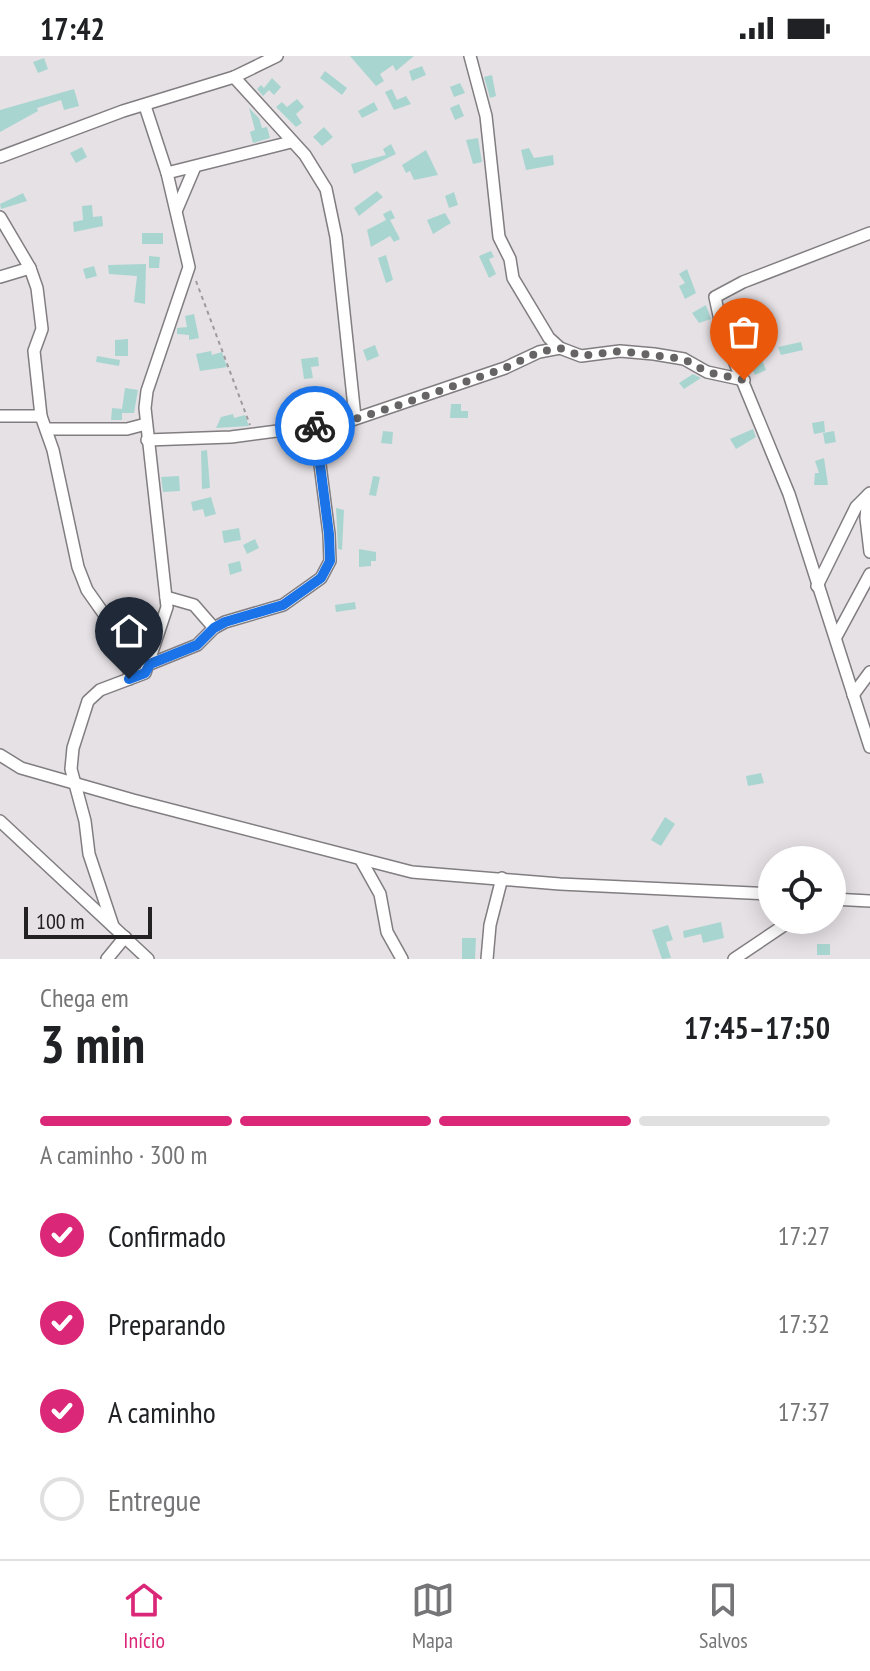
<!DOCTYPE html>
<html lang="pt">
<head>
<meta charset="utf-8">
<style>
  :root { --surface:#fff; --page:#f2f2f2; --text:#202124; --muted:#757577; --line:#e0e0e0; --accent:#db2777 }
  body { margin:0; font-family:"PT Sans Narrow",sans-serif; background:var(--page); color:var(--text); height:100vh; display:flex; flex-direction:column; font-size:30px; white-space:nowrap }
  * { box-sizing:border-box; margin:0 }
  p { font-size:26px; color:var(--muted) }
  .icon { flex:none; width:44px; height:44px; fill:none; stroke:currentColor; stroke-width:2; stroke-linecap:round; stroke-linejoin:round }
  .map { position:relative; height:903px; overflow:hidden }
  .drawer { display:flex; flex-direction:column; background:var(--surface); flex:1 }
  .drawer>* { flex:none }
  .buttons { position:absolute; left:758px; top:790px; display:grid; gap:16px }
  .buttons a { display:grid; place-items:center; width:88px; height:88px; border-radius:50%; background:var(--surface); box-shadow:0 4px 20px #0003; font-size:40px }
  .scale { position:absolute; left:24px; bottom:20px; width:128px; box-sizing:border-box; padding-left:8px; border:4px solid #232122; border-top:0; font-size:22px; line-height:28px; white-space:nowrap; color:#232122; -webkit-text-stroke:6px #e6e1e5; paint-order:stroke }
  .pin { position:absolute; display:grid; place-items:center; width:68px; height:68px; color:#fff; margin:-82px -34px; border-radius:50% 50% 50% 0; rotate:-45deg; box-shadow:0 0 8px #0007 }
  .pin .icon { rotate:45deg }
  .courier { position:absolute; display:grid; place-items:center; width:80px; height:80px; margin:-40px; border:6px solid #1a73e8; border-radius:50%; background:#fff; color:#222; box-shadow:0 2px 10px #0007 }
  .overview em { font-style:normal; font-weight:700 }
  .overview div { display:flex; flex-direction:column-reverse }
  .overview { display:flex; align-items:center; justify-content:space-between; height:136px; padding:0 40px }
  h1 { font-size:52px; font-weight:700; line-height:60px }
  .bar { display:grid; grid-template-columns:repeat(4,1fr); gap:12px 8px; align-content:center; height:96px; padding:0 40px }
  .bar i { height:10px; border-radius:6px; background:var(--line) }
  .bar .current { background:var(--accent) }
  .bar p { grid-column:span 4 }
  ol { padding:0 40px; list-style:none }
  li { display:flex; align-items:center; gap:24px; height:88px }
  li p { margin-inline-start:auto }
  li .icon { padding:8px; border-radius:50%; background:var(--accent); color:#fff; stroke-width:4 }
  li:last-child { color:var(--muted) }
  li i { width:44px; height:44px; border:4px solid var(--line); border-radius:50% }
  .status { display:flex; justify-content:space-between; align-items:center; height:56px; padding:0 40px; background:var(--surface); direction:ltr }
  .status svg { height:22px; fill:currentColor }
  .tab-bar { display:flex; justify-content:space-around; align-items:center; height:112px; border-top:2px solid var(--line); background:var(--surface); font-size:22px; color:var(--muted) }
  .tab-bar a { display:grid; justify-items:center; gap:4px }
  .tab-bar .current { color:var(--accent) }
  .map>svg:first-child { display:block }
  .building { fill:#a9d5d1 }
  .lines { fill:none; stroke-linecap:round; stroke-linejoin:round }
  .minor-casing { stroke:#817d80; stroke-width:14 }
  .path { stroke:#9e9b9d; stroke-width:2; stroke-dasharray:4 4; stroke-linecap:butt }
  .minor { stroke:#fff; stroke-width:11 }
  .done { stroke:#676466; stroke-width:8; stroke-dasharray:0 14.4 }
  .route { stroke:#1a73e8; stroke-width:10 }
</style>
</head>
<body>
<div class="status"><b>17:42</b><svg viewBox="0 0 49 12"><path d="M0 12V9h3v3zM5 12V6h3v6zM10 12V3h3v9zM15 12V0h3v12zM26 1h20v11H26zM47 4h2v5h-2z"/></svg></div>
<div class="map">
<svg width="870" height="903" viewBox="0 0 870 903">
  <rect width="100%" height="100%" fill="#e6e1e5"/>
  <g class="building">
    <path d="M350,0H414L396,15L393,9L380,18L384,25L376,30Z"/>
    <path d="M44,2L48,13L38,17L33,6Z"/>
    <path d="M422,10L426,19L412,25L409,15Z"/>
    <path d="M325,15L347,32L342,39L320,22Z"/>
    <path d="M492,19L496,40L490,42L484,21Z"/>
    <path d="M272,22L281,31L274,39L269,34L263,40L257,33L261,29L264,32Z"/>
    <path d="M460,27L465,37L454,41L450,31Z"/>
    <path d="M74,33L79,50L64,54L61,44L37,52L38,55L0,76V54Z"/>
    <path d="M392,33L397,44L406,40L411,48L394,54L385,36Z"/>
    <path d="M297,43L304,51L296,58L302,67L296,71L276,51L282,46L287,51Z"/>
    <path d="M374,46L378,54L362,62L358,55Z"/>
    <path d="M459,48L464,60L455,64L450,52Z"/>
    <path d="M249,52L259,62L262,72L267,71L270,82L253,87L250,76L255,74Z"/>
    <path d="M324,71L333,81L322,90L313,81Z"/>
    <path d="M478,82L482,106L473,108L466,84Z"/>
    <path d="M391,88L396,98L354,118L351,108L386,99L383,93Z"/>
    <path d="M82,91L87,101L76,107L70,97Z"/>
    <path d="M529,92L534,102L553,99L554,109L526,114L521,94Z"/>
    <path d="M426,94L438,119L414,124L410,115L406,117L402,109Z"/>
    <path d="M377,135L383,141L359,160L354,152Z"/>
    <path d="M454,136L458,149L449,152L445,140Z"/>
    <path d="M23,137L27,145L1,153L0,148Z"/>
    <path d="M92,149L93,161L102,160L103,170L74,176L73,166L83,164L82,150Z"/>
    <path d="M391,154L395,162L390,164L400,183L394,186L390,180L371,191L367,174L386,164L383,158Z"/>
    <path d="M445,157L451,167L433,178L427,164Z"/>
    <rect x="142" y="177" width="21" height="11"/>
    <path d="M491,195L494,201L489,203L496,218L489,222L479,200Z"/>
    <path d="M386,199L393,224L386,227L378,202Z"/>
    <path d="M149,200L160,201L159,212H149Z"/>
    <path d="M146,208L145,248L134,246L137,220L109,218L108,209Z"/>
    <path d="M94,210L97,220L86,223L83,213Z"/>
    <path d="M687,213L696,237L685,243L679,230L685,227L679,218Z"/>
    <path d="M706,249L711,263L699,267L692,257Z"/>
    <path d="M194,258L199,282L189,284V279L177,278V272L187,271L185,260Z"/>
    <path d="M128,283V300H115V284Z"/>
    <path d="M801,286L803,294L781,299L778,291Z"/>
    <path d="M375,289L379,300L367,305L363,294Z"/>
    <path d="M211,295L212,299L222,296L227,311L200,315L196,298Z"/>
    <path d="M97,300L120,304L119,310L96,306Z"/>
    <path d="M318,301L319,310L311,311L313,322L304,323L301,303Z"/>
    <path d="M762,304L766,314L755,319L750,309Z"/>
    <path d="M693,318L701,322L684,333L679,327Z"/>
    <path d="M125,332L138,334L134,357H122V364H111L112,352L122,353Z"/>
    <path d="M451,348H461V355H468V362H450Z"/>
    <path d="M233,358L234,362L245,359L249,370L216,372L221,361Z"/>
    <path d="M824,365L825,376L814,378L812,367Z"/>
    <path d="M753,373L756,381L736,393L730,383Z"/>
    <path d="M383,375L393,376L392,388L381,387Z"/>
    <path d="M834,375L836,386L825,388L823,377Z"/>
    <path d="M328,387H339L338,400H327Z"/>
    <path d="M207,394L210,432L202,433L201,395Z"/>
    <path d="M824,402L828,429H814L815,417H819L815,405Z"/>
    <path d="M179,420L180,435L163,436L161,421Z"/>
    <path d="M373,420L380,421L376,440L369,439Z"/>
    <path d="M211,441L216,458L205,461L203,453L193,455L191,446Z"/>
    <path d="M336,452L344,454L342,494L338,493Z"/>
    <path d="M239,472L241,484L224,487L222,475Z"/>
    <path d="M255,483L259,492L247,498L243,489Z"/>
    <path d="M359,493L376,496V505H371V510L359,511Z"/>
    <path d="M240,505L242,515L230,519L228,508Z"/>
    <path d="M355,546L356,553L336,556L335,549Z"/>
    <path d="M761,717L764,727L748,730L746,720Z"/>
    <path d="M665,761L675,768L661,790L651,784Z"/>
    <path d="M721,866L724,882L703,887L701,878L684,882L683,875Z"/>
    <path d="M668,869L673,884L666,886L671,902L662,903L652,874Z"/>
    <path d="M462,882H476L475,903H462Z"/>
    <rect x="817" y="888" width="13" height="11"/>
  </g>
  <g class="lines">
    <defs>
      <g id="minor">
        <path d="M470,0L486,60L499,181L510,203L513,222L549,282L560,292L581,300L620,295L654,298L684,303L707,316L744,324"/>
        <path d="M234,21L305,99L326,133L336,181L355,361"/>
        <path d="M0,101L123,55L234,21L277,0"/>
        <path d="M167,117L291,86"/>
        <path d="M177,153L194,113"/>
        <path d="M0,161L30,212L37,232L42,273L34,295L41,360L53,394L78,511L87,534L111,568L130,612L129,623"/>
        <path d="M870,177L743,226L715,241L723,278L789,438L870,691"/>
        <path d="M0,221L30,212"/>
        <path d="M0,360H41"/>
        <path d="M46,373H127L146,368"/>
        <path d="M147,384L231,381L346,366L505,312L539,296L560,292"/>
        <path d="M868,439L866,462L870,496"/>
        <path d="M817,530L856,451L870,437"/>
        <path d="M166,541L194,549L214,572"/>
        <path d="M836,581L870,518"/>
        <path d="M150,608L197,589L214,572L225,566L283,549L321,522L330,505L329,478L315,370"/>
        <path d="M853,639L870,616"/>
        <path d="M0,699L21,712L133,744L412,816L560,828L772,838"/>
        <path d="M0,765L148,903"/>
        <path d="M361,804L380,838L387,876L402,903"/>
        <path d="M832,843L870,845"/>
        <path d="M113,870L89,798L85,765L71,713L73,692L88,645L100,634L145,617L167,551L145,352L147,335L189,211L167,117L145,50"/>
        <path d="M107,903L125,881"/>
        <path d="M487,903L490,869L502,822"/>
        <path d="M734,903L792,864"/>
      </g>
    </defs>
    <use href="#minor" class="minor-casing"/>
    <path class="path" d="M196,225L250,369"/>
    <use href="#minor" class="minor"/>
  </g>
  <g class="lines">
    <path class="done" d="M315,370L346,366L399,349L505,312L539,296L560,292L581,300L620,295L684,303L707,316L744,324"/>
    <path class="route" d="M129,623L145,617L150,608L197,589L214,572L225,566L283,549L321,522L330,505L329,478L315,370"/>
  </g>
</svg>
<div class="buttons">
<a><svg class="icon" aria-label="locate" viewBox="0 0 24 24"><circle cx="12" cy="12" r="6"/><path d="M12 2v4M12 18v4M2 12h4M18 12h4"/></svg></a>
</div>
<div class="scale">100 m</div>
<div class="pin" style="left:744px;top:324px;background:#ea580c"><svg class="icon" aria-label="bag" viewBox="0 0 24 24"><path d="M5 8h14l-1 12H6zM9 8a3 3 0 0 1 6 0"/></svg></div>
<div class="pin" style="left:129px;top:623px;background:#1f2937"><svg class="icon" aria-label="home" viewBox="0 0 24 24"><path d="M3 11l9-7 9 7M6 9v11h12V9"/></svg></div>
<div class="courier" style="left:315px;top:370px"><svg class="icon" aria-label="bike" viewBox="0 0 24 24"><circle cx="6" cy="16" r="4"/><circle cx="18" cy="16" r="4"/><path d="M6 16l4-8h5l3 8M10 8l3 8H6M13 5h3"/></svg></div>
</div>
<section class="drawer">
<div class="overview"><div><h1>3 min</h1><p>Chega em</p></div><em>17:45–17:50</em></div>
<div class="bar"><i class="current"></i><i class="current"></i><i class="current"></i><i></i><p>A caminho · 300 m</p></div>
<ol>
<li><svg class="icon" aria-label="check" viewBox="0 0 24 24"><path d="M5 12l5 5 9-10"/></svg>Confirmado<p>17:27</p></li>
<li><svg class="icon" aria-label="check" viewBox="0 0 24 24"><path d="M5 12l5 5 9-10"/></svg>Preparando<p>17:32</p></li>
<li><svg class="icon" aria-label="check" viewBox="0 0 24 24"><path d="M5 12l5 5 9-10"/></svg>A caminho<p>17:37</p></li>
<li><i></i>Entregue</li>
</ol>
</section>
<nav class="tab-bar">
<a class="current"><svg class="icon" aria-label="home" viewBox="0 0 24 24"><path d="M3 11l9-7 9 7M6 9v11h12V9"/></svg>Início</a>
<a><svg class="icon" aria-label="map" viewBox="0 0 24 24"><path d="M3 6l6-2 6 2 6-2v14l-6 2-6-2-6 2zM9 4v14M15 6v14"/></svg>Mapa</a>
<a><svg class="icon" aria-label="saved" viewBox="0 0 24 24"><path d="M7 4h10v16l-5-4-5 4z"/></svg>Salvos</a>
</nav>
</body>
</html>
